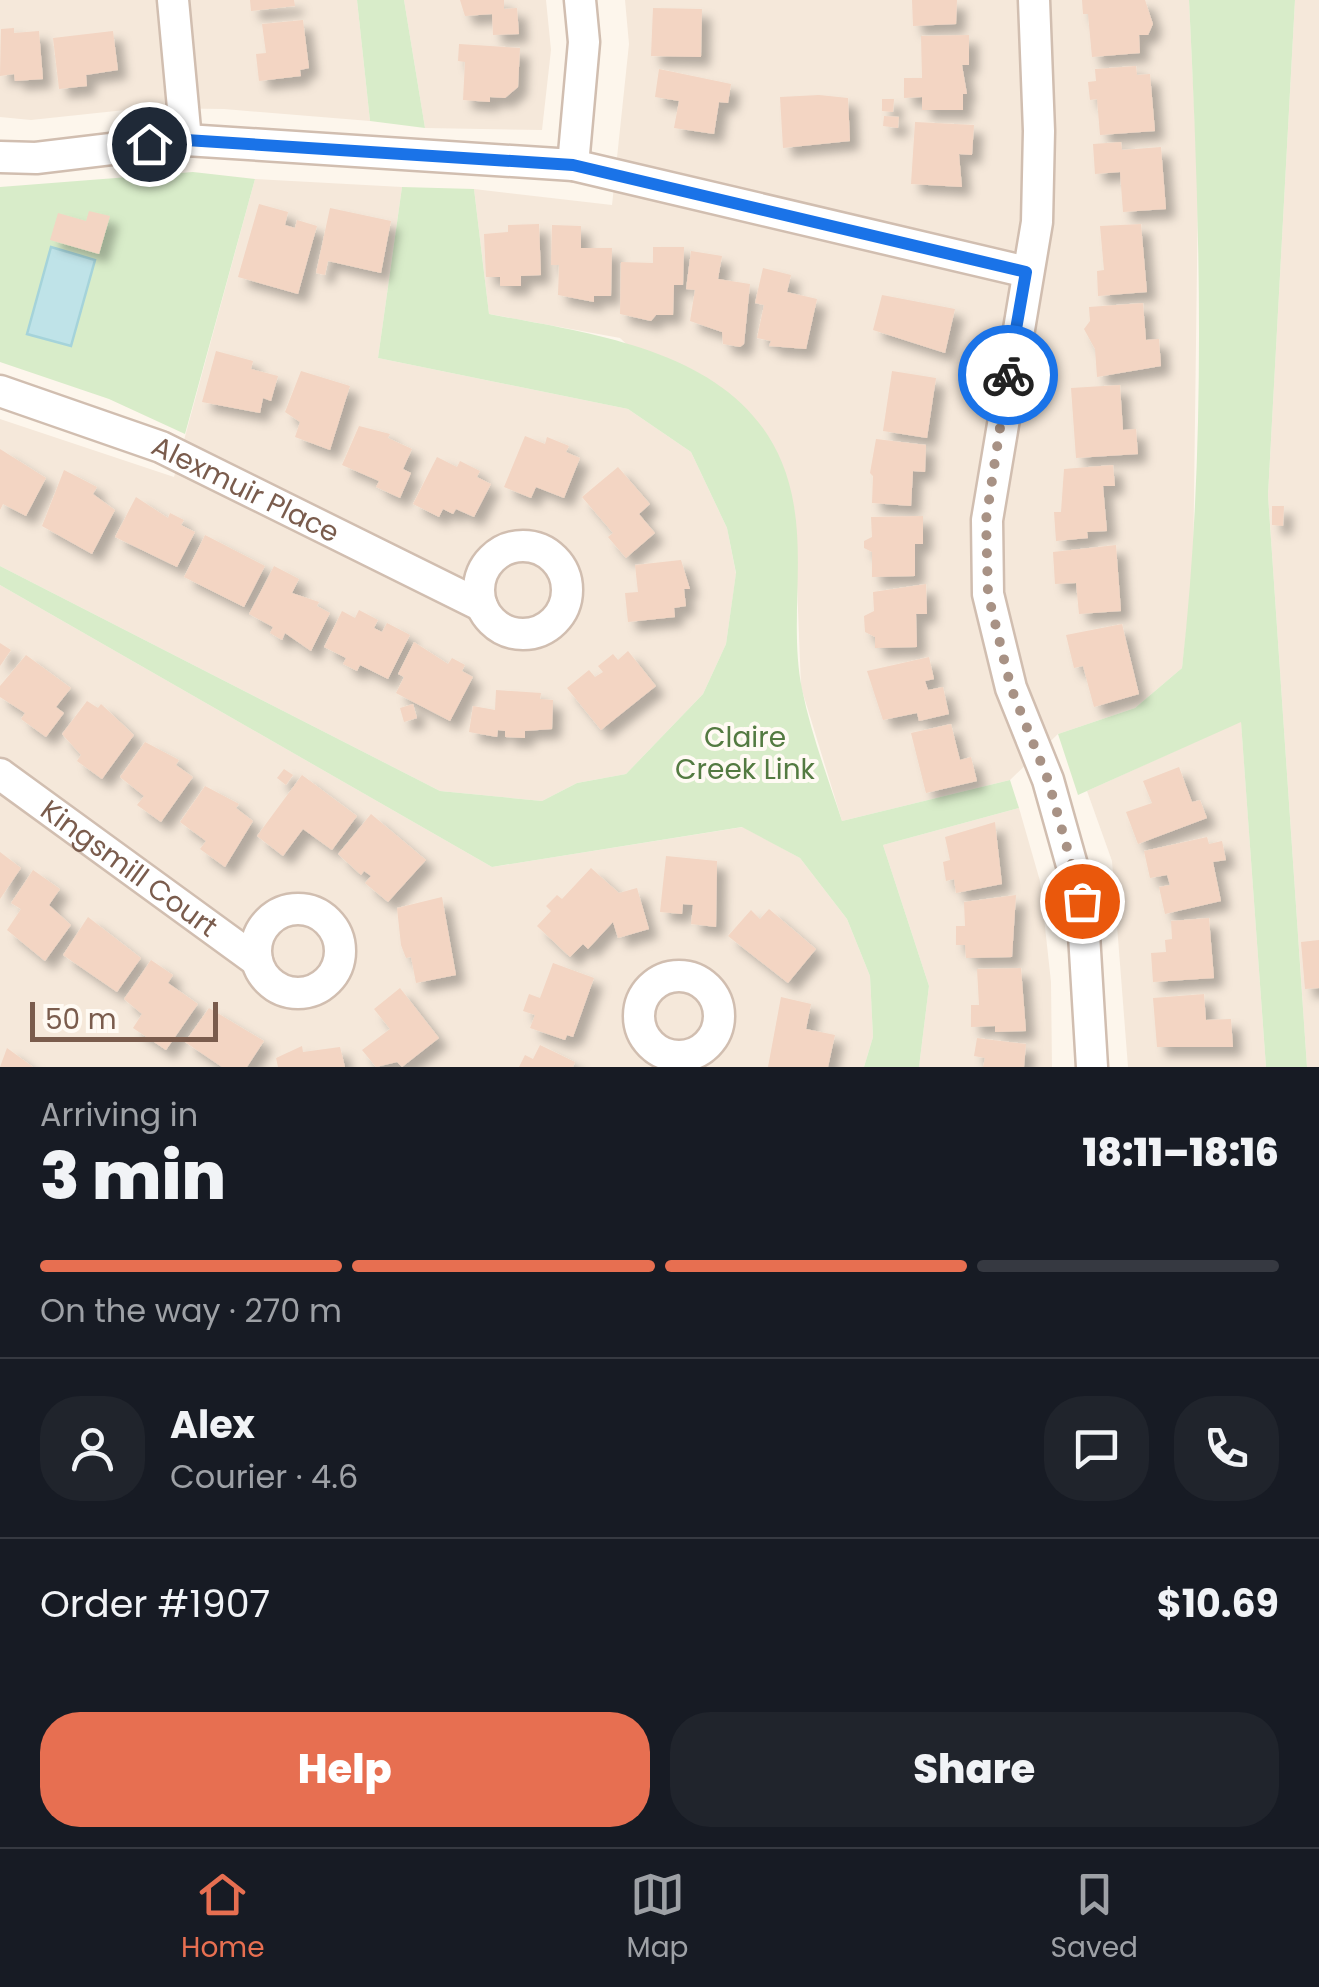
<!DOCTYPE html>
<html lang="en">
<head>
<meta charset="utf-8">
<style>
  :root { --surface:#171b24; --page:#20242c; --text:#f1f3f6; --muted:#9ea1a6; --line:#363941; --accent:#e76f51 }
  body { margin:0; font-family:Poppins,sans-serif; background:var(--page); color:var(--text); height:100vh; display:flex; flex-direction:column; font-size:38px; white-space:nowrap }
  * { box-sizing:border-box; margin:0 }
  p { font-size:32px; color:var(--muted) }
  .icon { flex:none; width:55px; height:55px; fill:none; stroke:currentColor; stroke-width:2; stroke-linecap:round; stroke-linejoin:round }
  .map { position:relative; height:1067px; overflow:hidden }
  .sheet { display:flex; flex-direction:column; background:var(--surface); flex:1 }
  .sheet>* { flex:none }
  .scale { position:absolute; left:30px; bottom:25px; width:188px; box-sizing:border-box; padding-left:10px; border:5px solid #7a5c4d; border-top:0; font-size:28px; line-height:35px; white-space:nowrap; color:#7a5c4d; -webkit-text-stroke:8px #fffaf3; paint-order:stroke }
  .pin { position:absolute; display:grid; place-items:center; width:85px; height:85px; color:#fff; margin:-42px; border:5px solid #fff; border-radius:50%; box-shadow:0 2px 10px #0007 }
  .courier { position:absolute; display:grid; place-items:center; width:100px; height:100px; margin:-50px; border:8px solid #1a73e8; border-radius:50%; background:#fff; color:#222; box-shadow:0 2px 12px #0007 }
  .headline em { font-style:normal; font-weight:800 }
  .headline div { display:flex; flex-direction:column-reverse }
  .headline { display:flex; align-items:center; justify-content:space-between; height:170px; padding:0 40px }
  h1 { font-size:65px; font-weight:800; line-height:75px }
  .bar { display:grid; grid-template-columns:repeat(4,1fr); gap:15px 10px; align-content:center; height:120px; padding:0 40px }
  .bar i { height:12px; border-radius:8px; background:var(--line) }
  .bar .selected { background:var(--accent) }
  .bar p { grid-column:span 4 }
  .line { display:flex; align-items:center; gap:25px; padding:0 40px; border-top:2px solid var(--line) }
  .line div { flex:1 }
  .round { display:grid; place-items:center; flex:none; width:105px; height:105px; border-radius:40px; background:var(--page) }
  .button { display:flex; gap:20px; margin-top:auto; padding:20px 40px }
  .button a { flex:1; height:115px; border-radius:40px; background:var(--accent); color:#fff; font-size:40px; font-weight:800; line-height:115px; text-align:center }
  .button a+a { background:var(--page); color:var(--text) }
  .menu { display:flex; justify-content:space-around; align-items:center; height:140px; border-top:2px solid var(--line); background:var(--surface); font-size:28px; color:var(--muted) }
  .menu a { display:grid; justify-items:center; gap:5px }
  .menu .selected { color:var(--accent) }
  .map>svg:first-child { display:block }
  .residential { fill:#f5e8da }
  .green { fill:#d8ecc9 }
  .water { fill:#bfe3e8; stroke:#a5d3da; stroke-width:2.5 }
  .building { fill:#f3d5c3; filter:url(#shadow) }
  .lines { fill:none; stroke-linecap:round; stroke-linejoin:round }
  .minor-casing { stroke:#d1beb0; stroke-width:35 }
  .minor { stroke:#fff; stroke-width:30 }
  .done { stroke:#a89285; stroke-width:10; stroke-dasharray:0 18 }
  .route { stroke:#1a73e8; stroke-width:12 }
  .labels { text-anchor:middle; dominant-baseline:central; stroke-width:8; stroke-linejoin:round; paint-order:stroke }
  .street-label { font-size:28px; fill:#7a5c4d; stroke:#fffaf3 }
  .park-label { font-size:28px; fill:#537a41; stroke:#fffaf3 }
</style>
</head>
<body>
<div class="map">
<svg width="1319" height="1067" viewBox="0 0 1319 1067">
  <defs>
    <filter id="shadow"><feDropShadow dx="9" dy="9" stdDeviation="5" flood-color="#0004"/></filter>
  </defs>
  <rect width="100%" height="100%" fill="#fdf6ec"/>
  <g class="residential">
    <path d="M0,0H357L370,121L224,109L144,108L31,120L0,117Z"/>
    <path d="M404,0H546L551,50L542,130L425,128Z"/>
    <path d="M625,0H1189L1198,189L1193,574L1182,668L1135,708L1058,734L1010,780L842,821L801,687L794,506L620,338L489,314L474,189L612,205L629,44Z"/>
    <path d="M1295,0H1319V1067H1307L1268,495Z"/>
    <path d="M255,179L402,187L378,358L628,409L691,452L727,528L736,574L726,644L703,694L626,774L577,783L542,801L440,791L0,566V419L174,477Z"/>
    <path d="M0,585L492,867L743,827L800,858L847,919L870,976L873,1037L864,1067H0Z"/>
    <path d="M1241,721L1266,1067H1128L1112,861L1087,791Z"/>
    <path d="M1019,808L1040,881L1051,982L1052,1067H919L929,986L883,845Z"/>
  </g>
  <g class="green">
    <path d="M357,0H404L425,128L370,121Z"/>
    <path d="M1189,0H1295L1268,495L1307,1067H1266L1241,722L1078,795L1058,734L1135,708L1182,668C1207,447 1200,221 1189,0Z"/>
    <path d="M193,172L255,179L185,434L109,399L0,362V187Z"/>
    <path d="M402,187L474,189L489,314C611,337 770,356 794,506C804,566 790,630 802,689C811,734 828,778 842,821L1010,780L1019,808L883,845L929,986L919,1067H864L873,1037L870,976L847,919L800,858L742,827L492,867L0,585V566L440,791L542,801L577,783L626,774L703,694L726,644L736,573L727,528L691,452L628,409L378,358Z"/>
  </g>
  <path class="water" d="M51,247L95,260L71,346L27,334Z"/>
  <g class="building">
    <path d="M250,0H294L295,6L251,11Z"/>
    <path d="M460,0H504V9L517,8L519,34L493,35L492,14L465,16Z"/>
    <path d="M912,0H957L956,24L913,26Z"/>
    <path d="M1082,0H1145L1153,24L1148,35H1139L1140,53L1092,57L1088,14H1083Z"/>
    <path d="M653,8L702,9L701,57L651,56Z"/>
    <path d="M303,20L309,68L300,70L301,76L259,81L256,54L266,53L262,24Z"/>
    <path d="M14,28V33L39,31L43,79L15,81L14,74L0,76L1,29Z"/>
    <path d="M113,31L118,70L86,75L87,86L59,89L53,38Z"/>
    <path d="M969,35V65H962L967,94H963V110H922V97L904,98V78H922L921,36Z"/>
    <path d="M459,44L520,48L518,87L505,98L490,97V102L463,100L465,62L458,61Z"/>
    <path d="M1136,66L1137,75L1150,74L1155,131L1100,135L1097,99L1090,100L1088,82L1096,81L1095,69Z"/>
    <path d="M659,69L731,84L728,103L719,102L714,134L674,128L679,101L655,97Z"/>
    <path d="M819,95L848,98L850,141L783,148L780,97Z"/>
    <path d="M882,99H894L893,112L882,111Z"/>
    <path d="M884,116L899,117L898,128L883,126Z"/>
    <path d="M915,122L974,125L972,155L959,154L962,187L911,184Z"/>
    <path d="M1121,142L1122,150L1161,147L1166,209L1123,212L1120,172L1095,174L1093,144Z"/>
    <path d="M259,204L288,212L285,225L295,228L297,220L317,226L298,294L238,277Z"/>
    <path d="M330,208L391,221L381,273L328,261L325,275L316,273Z"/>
    <path d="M89,211L110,216L99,254L50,240L58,213L86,221Z"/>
    <path d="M539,224L541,275L521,276V286H500V277H486L484,234L508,232V225Z"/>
    <path d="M1141,224L1147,292L1098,296L1097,271L1104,270L1100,226Z"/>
    <path d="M552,225L581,226V248H612L611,296H594V302L558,295L559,265H551Z"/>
    <path d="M653,247H684L683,285H674L673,315H656L651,321L620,314L621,262L653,263Z"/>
    <path d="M691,251L722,256L718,279L750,284L744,344L740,347L723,344L722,332L690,321L695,290L686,289Z"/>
    <path d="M763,268L791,275L787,292L817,299L806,349L769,346L771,341L757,338L764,305L755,303Z"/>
    <path d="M882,295L955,309L945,353L873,330Z"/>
    <path d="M1143,303L1146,340L1159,339L1161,366L1097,377L1095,349L1084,329L1090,321L1089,307Z"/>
    <path d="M216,351L253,361L251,369L278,376L271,401L263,398L260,413L202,402Z"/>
    <path d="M301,371L350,386L330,450L295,437L300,422L285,412Z"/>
    <path d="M892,371L936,378L927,438L883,431Z"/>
    <path d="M1120,385L1123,430L1136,429L1138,454L1076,458L1071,388Z"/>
    <path d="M359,426L390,434L388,438L412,449L403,469L411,473L400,498L376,487L379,481L342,465Z"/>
    <path d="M525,436L545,444L547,437L569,446L566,452L580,458L564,498L536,487L531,498L504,487Z"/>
    <path d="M876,439L926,445L925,472L913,471L911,506L872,503L873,476L870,473Z"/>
    <path d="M0,449L46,478L26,516L3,504L0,510Z"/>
    <path d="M437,457L457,467L460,461L480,471L477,477L491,484L474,517L456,509L453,514L443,509L439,517L413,504Z"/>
    <path d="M1113,465L1115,486H1103L1107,531L1087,532L1088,538L1056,541L1054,512H1061L1064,469Z"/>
    <path d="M618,467L650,504L639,514L655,533L626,558L608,537L613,533L582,497Z"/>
    <path d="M64,470L97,487L93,494L115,510L92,554L42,526Z"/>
    <path d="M136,497L168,518L170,513L184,520L181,525L195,532L177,567L115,537Z"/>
    <path d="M1272,506H1284L1283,526L1272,525Z"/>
    <path d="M923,516V544H915V576L872,577V552L864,548V541L872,537L871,517Z"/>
    <path d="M205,535L265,566L244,607L184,577Z"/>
    <path d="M1116,545L1121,611L1079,614L1076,583L1055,584L1053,552Z"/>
    <path d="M681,560L690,589H684L686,606L674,608L675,617L628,622L625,593L638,592L635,565Z"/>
    <path d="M274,566L299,579L292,593L319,602L317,606L330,613L311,651L285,633L282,640L270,633L273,627L249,614Z"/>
    <path d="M926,584L927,614H916L917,647L875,648V637L865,632L864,616L874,611L873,592Z"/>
    <path d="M359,610L378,620L374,628L382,632L387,623L410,635L388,679L360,665L357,671L343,664L346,658L324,647L342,611L355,618Z"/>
    <path d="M1122,624L1139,694L1094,707L1083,666L1074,668L1066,635Z"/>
    <path d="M414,642L448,664L452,658L465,665L462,671L473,677L450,721L396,693L404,677L398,674Z"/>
    <path d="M0,643L11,650L0,666Z"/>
    <path d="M628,651L656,686L601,730L567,688L589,670L595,677L603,672L598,666L613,654L618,660Z"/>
    <path d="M26,655L71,688L56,707L64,713L46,737L21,719L25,713L0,697V686Z"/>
    <path d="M929,657L934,679L925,681L928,690L943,687L949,714L919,721L917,713L883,720L867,671Z"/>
    <path d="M496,690L541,693L540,699L553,700L552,729L525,731V738L505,737V731L498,730L497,737L469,732L473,706L495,710Z"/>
    <path d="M87,701L98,708L101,704L134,735L102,779L77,761L81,755L62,734Z"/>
    <path d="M413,704L417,718L404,722L400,708Z"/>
    <path d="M951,724L960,760L971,757L977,781L926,793L911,733Z"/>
    <path d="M145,742L179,760L176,765L193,777L161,822L137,805L144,796L120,777Z"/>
    <path d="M1179,767L1192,802L1200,800L1207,818L1138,844L1126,812L1152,803L1143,781Z"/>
    <path d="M284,769L293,775L286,785L277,778Z"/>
    <path d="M302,775L357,816L332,850L303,829L283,856L257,836Z"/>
    <path d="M205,786L239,804L236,808L253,821L225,867L200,849L206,841L180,822Z"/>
    <path d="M371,814L426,860L388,902L365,883L371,876L364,871L361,875L338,854Z"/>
    <path d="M995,822L1002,884L956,893L954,879L946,881L943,862L950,860L945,837Z"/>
    <path d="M1207,837L1209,844L1222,841L1226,860L1213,862L1221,901L1165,914L1159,887L1170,885L1167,875L1150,878L1144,851Z"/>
    <path d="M0,852L21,868L0,899Z"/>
    <path d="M666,856L717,861L716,927L691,924L693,905L683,904L682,914L660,912Z"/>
    <path d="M591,868L619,893L637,888L649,929L618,938L613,922L588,949L583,944L570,957L537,926L551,911L546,906L557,895L562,899Z"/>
    <path d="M33,870L60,889L49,905L71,925L45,961L7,930L21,909L11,903Z"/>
    <path d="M1016,895L1012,957L966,958L965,945H956V926H965L964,902Z"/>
    <path d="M442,897L456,975L416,983L411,957L406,958L401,945L397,908Z"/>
    <path d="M769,909L816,949L788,983L728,936L751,910L760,919Z"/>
    <path d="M88,917L141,958L117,992L63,955Z"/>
    <path d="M1209,918L1214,978L1153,982L1151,953L1166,952L1165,940L1172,939L1171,921Z"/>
    <path d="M1319,940V988L1305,989L1301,942Z"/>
    <path d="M151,960L173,975L168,983L198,1004L166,1050L133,1028L142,1014L124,999Z"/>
    <path d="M553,963L594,978L573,1037L567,1035L565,1040L530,1028L535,1015L523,1011L529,994L540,998Z"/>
    <path d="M1021,968L1026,1031L995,1032V1026L971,1027V1005H979L977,969Z"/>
    <path d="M400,988L439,1038L402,1067L397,1062L376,1067L362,1050L390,1029L374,1009Z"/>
    <path d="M1204,994L1206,1020L1231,1019L1233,1047H1157L1153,998Z"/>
    <path d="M781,997L811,1004L806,1029L835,1035L828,1067H768Z"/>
    <path d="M209,1008L264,1041L247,1067H222L185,1042Z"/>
    <path d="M977,1038L1026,1044L1024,1067H983L985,1058L974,1056Z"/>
    <path d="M540,1045L575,1062L573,1067H519L525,1055L533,1059Z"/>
    <path d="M302,1046L303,1052L340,1047L345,1067H278L276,1058Z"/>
    <path d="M7,1048L33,1067H0Z"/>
  </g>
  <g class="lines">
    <defs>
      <g id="minor">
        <path d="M173,0L186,140"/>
        <path d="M1034,0L1039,131L1037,222L987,520L988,594L1011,688L1048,780L1082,901L1092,1067"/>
        <path d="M0,157L36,158L186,140L573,165L1027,272"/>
        <path d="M573,165L584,42L580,0"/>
        <path id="s1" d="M0,391L161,447L482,606"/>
        <circle cx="523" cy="590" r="44"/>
        <path id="s2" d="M0,774L257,961"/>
        <circle cx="298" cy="951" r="42"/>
        <circle cx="679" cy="1016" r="40"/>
      </g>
    </defs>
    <use href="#minor" class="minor-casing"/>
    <use href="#minor" class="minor"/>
  </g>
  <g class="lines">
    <path class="done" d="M1008,375L986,520L988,594L1011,688L1048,780L1082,901"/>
    <path class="route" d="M149,144L186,140L573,165L1026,272L1008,375"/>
  </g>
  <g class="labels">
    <g class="street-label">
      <text stroke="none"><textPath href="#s1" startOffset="265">Alexmuir Place</textPath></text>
      <text stroke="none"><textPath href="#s2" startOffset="160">Kingsmill Court</textPath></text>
    </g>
    <g class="park-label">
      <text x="745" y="737">Claire<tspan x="745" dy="32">Creek Link</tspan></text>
    </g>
  </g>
</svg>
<div class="scale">50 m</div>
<div class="pin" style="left:1082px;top:901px;background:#ea580c"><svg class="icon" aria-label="bag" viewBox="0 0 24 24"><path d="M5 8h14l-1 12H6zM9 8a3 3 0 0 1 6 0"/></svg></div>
<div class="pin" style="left:149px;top:144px;background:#1f2937"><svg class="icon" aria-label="home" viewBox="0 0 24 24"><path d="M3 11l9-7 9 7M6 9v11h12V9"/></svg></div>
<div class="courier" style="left:1008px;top:375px"><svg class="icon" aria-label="bike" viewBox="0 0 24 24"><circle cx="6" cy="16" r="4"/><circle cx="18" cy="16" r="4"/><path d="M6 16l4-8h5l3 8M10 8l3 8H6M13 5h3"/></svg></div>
</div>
<section class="sheet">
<div class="headline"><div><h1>3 min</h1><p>Arriving in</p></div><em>18:11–18:16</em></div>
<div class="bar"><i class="selected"></i><i class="selected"></i><i class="selected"></i><i></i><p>On the way · 270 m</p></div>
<div class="line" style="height:180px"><a class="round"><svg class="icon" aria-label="person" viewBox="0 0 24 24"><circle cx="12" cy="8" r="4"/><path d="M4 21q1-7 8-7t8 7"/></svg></a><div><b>Alex</b><p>Courier · 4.6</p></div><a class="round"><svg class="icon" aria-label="chat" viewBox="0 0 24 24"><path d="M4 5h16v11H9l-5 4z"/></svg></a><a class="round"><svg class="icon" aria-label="phone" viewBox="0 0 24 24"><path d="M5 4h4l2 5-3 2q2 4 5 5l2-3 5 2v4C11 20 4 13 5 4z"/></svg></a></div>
<div class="line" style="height:130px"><div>Order #1907</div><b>$10.69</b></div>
<div class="button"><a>Help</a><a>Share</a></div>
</section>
<nav class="menu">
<a class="selected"><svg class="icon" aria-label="home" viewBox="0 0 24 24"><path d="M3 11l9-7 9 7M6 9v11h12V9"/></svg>Home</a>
<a><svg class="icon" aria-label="map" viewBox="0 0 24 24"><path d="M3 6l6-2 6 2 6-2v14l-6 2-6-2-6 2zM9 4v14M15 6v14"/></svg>Map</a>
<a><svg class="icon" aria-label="saved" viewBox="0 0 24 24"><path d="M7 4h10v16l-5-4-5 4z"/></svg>Saved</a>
</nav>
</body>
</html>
